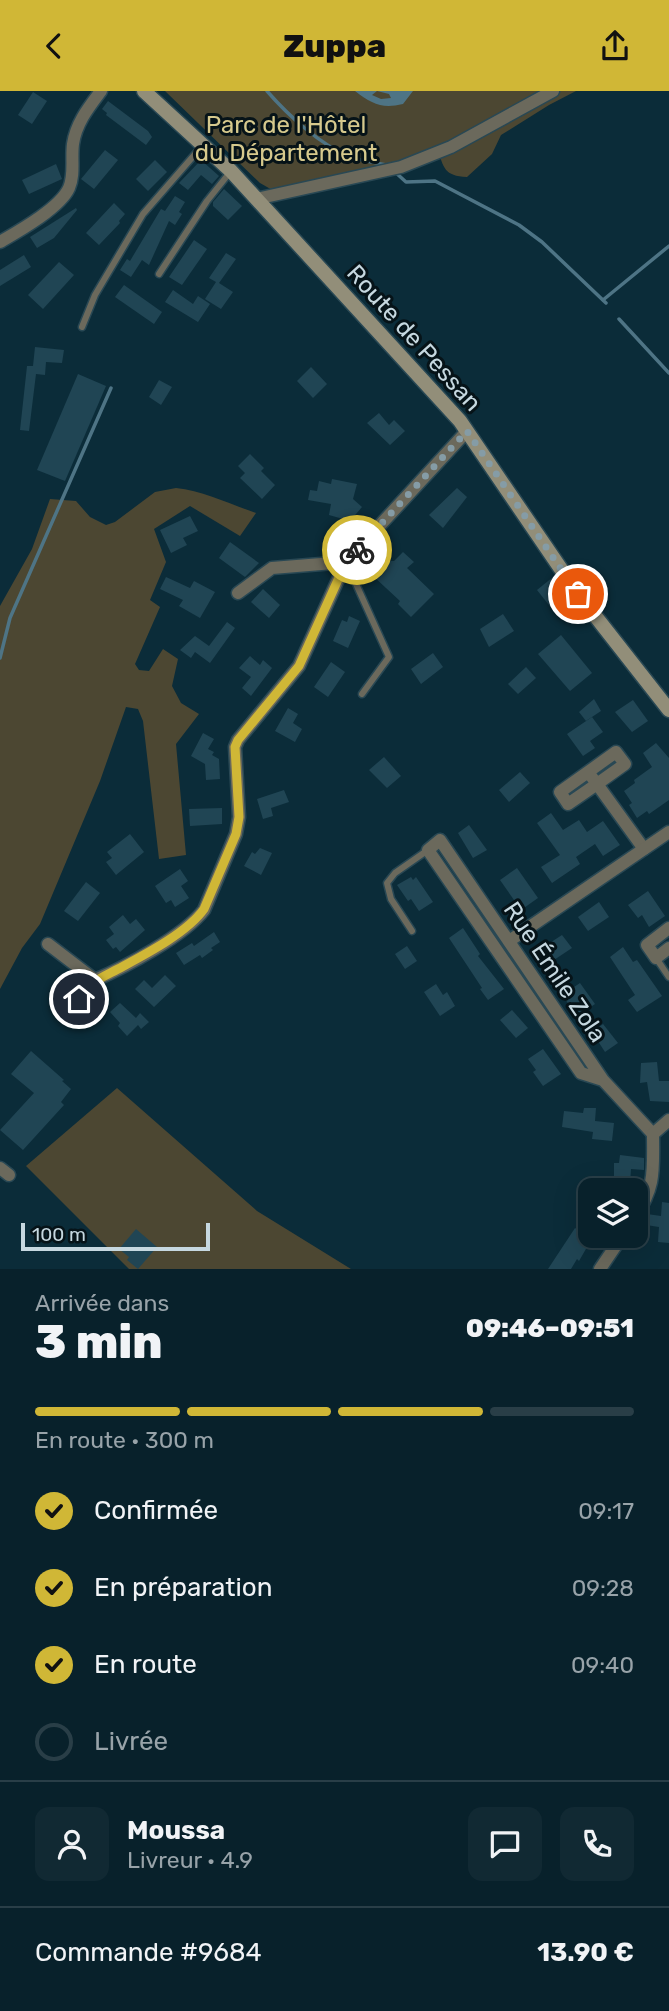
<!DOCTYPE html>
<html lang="fr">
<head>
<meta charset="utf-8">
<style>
  :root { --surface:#08212b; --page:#112933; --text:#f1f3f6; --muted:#98a3a9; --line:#293e47; --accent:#d0b736 }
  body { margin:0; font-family:Rubik,sans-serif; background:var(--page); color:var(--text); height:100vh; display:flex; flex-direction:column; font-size:26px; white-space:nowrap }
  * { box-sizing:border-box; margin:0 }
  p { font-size:23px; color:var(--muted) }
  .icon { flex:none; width:38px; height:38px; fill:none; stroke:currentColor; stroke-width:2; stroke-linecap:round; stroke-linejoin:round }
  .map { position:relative; height:1178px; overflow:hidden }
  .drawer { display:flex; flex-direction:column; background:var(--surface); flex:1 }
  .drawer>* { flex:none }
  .fabs { position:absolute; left:578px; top:1087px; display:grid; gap:14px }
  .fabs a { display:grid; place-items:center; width:70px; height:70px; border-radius:14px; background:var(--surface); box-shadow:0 7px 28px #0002,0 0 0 2px var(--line); font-size:35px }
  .scale { position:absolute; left:21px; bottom:18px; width:189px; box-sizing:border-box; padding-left:7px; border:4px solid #c6d8e0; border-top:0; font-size:19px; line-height:24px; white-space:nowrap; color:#c6d8e0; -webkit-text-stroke:5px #061318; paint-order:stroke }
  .pin { position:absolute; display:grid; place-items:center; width:60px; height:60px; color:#fff; margin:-30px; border:4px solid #fff; border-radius:50%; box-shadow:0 2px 7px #0007 }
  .courier { position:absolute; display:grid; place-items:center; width:70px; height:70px; margin:-35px; border:5px solid #d0b736; border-radius:50%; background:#fff; color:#222; box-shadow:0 2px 9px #0007 }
  .summary em { font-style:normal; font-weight:800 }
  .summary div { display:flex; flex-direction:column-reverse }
  .summary { display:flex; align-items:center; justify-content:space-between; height:119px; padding:0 35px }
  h1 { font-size:46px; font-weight:800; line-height:52px }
  .bar { display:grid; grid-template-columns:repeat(4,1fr); gap:10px 7px; align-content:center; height:84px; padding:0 35px }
  .bar i { height:9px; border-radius:5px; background:var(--line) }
  .bar .active { background:var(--accent) }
  .bar p { grid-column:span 4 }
  .line { display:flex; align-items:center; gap:18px; padding:0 35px; border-top:2px solid var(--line) }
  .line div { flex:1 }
  .round { display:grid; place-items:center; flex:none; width:74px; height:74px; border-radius:14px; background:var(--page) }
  ol { padding:0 35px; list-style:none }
  li { display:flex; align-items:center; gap:21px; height:77px }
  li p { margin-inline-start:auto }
  li .icon { padding:7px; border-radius:50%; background:var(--accent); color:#111; stroke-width:4 }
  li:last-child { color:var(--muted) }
  li i { width:38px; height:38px; border:4px solid var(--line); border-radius:50% }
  header { display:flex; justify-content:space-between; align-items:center; height:91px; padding:0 35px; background:var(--accent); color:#111; font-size:32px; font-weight:800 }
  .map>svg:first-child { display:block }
  .green { fill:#4c4732 }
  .water { fill:#4e7485 }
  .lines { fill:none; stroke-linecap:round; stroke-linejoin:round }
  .stream { stroke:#4e7485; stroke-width:3.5 }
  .building { fill:#204554 }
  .service-casing { stroke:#294854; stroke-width:9 }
  .minor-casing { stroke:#294854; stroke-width:15 }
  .secondary-casing { stroke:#294854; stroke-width:17 }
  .service { stroke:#6b695c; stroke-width:6 }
  .minor { stroke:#6b695c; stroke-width:12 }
  .secondary { stroke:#928e79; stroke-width:14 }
  .done { stroke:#859ca6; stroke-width:7; stroke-dasharray:0 12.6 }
  .route { stroke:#d0b736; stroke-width:9 }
  .labels { text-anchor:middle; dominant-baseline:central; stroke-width:6; stroke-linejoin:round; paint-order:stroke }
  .park-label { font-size:24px; fill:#d6c98d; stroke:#061318 }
  .street-label { font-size:24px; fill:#c6d8e0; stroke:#061318 }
</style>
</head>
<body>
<header><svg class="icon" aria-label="back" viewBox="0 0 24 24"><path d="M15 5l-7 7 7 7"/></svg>Zuppa<svg class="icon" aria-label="share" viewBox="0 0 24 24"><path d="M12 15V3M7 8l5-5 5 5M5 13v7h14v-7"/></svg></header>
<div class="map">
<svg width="669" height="1178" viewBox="0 0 669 1178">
  <rect width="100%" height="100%" fill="#0b2c39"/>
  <g class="green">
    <path d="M165,0H576L549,14L501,44L492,63L467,86C444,85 444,77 437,57L399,71L274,100L260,92Z"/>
    <path d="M176,397C203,400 230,413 256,422L240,445L190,415L154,438L166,471L150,509L160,516L135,573L139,579L149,580L163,558L178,568L172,595L181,612L199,623L176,653L186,764L159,768L143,630L138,618L126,616L100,690L40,833L22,857L0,898V515L32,458L50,408L76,410L90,426L106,434L115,431L155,401Z"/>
    <path d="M117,997L257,1120L351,1178H129L26,1075Z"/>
  </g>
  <path class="water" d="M355,0H377L372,4L381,8L391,7L389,3L377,0H413L403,13C382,18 372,13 355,0Z"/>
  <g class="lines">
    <g class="stream">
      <path d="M267,0C287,23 320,54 349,65C360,70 374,71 386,74"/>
      <path d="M395,81L406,91L435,90L519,134L542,151L606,212"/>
      <path d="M603,209L669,155"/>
      <path d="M619,228L669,282"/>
      <path d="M0,567L10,527L111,297"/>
    </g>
  </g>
  <g class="building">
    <path d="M33,1L47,10L32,33L18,24Z"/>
    <path d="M108,10L148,40L152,46L146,54L106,24L107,22L102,18Z"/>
    <path d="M105,59L118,69L94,98L81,88Z"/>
    <path d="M155,69L167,81L148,100L136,88Z"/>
    <path d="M201,69L219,85L212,93L201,84L188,99L179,92Z"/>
    <path d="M56,73L62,88L29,103L22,89Z"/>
    <path d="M224,98L242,115L228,129L213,115V111Z"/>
    <path d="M175,105L185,111L179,121L182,123L175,134L169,130L149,174L142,169L131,186L120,179L127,168L130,170L161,118L165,120Z"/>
    <path d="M114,112L125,123L119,130L120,132L99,154L86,142Z"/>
    <path d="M76,117L77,119L54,147L37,157L30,146Z"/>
    <path d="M194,149L207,158L182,194L169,186Z"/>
    <path d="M226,162L236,168L219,192L233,201L221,218L205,208L216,191L209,187Z"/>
    <path d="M24,164L31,176L0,195V179Z"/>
    <path d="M59,171L74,184L43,218L28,204Z"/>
    <path d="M124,194L162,221L154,233L115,206Z"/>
    <path d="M173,199L193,213L198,205L210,213L198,231L165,211Z"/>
    <path d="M35,256L64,259L62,272L46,271L45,284L36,283L29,340L20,339L27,275H33Z"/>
    <path d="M311,276L327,293L313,307L297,290Z"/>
    <path d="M78,283L106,295L65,390L37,379Z"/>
    <path d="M159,289L172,296L161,314L149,306Z"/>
    <path d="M379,322L389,334L394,329L405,340L390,354L367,332Z"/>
    <path d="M250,363L264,377L261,380L275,394L262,408L240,387L245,382L238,375Z"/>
    <path d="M332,388L357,393L353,408L362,416L350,430L329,424L331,413L308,409L310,399L317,400L319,390L331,393Z"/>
    <path d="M457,397L467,406L443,437L429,424Z"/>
    <path d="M190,425L198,440L183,447L187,454L171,462L160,439Z"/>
    <path d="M230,451L259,472L245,486L219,467Z"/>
    <path d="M403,461L414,471L407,477L434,503L411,526L398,513L400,510L372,484L382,474H389V470H394Z"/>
    <path d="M166,486L190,497L194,490L215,501L200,527L179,515L183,509L160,498Z"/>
    <path d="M553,486L572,511L556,523L537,499Z"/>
    <path d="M263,498L280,514L269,527L251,511Z"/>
    <path d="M503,523L514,540L489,556L480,538Z"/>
    <path d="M349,525L360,530L348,557L333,550L342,529L347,531Z"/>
    <path d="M227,531L235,537L210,572L195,561L191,567L180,559L195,545L209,555Z"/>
    <path d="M561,544L592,582L570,600L538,563Z"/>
    <path d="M433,562L443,576L421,593L411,578Z"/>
    <path d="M250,565L260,574L263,569L272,577L251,605L242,597L251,586L239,577Z"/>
    <path d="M331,571L345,581L328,606L314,596Z"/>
    <path d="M526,576L536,587L518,603L508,593Z"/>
    <path d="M594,608L601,620L586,630L579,621Z"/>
    <path d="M633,609L648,630L632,641L615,621Z"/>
    <path d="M288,617L298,623L293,632L302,638L295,651L275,640Z"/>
    <path d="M592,626L603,641L590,650L595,657L583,665L567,643Z"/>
    <path d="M203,642L214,648L208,658L214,661L212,664L219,668L220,688L206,689L205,673L191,665Z"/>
    <path d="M656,652L669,667V709L649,723L647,720L637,727L629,714L632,712L624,700L635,692L634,689L652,676L643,662Z"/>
    <path d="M384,666L401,685L387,697L369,679Z"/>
    <path d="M520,681L530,692L509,711L499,699Z"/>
    <path d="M284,699L289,711L271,717L273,725L263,728L257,708Z"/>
    <path d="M222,717V733L190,735L189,718Z"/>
    <path d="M551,722L563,739L579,729L587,741L603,730L620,754L603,765L595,753L576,766L580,773L552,792L541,776L560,764L537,732Z"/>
    <path d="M469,734L487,759L473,767L458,742Z"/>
    <path d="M130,743L144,761L116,784L106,771L112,767L107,761Z"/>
    <path d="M260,757L272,762L261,784L244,775L252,761L255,763Z"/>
    <path d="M517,777L538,807L521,819L500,789Z"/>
    <path d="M180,778L188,790L181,795L189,807L175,816L171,809L166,812L155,795Z"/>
    <path d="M411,786L413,789L416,786L433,811L419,820L411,808L408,810L397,794Z"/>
    <path d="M86,791L100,802L78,830L64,820Z"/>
    <path d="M648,800L665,825L649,836L642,824L638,827L628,814Z"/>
    <path d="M599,811L609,826L588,840L578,826Z"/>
    <path d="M123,824L130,833L136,828L145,839L120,861L116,856L113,858L106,849L114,843L109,836Z"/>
    <path d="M463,837L480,863L478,865L504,898L488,909L480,898L482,897L449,847Z"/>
    <path d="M214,841L220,851L211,857L213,859L202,867L200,864L184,874L176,862L192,852L194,855Z"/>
    <path d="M562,844L572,857L554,869L545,855Z"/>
    <path d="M407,855L417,870L405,878L395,863Z"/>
    <path d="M623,856L633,871L637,869L662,905L637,921L628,909L635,904L610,866Z"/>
    <path d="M165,884L176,895L154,916L135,898L144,889L152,897Z"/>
    <path d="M580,892L595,913L580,923L573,913L570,915L562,904Z"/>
    <path d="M436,893L443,904L447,901L455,915L440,925L424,901Z"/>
    <path d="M120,912L136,927L140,922L149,931L141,938L138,934L127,945L118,935L120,932L110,921Z"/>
    <path d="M512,919L528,937L516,947L500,929Z"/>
    <path d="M603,933L618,952L605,961L592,941Z"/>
    <path d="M543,958L561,983L543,995L533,981L536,979L528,968Z"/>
    <path d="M31,960L64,989L62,990L71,998L61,1011L64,1014L23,1059L0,1039L34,1002L11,983Z"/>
    <path d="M657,971L659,990H669V1011L650,1010L647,991L640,992L641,972Z"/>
    <path d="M584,1017H596L595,1030L614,1032L612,1050L592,1048L593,1041L562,1036L564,1020L583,1022Z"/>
    <path d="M620,1064L644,1067V1079L631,1078L630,1093L614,1091V1072H619Z"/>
    <path d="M662,1111L669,1112V1152L658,1151L659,1136L646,1134L647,1123L661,1125Z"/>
    <path d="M590,1122V1144H594L579,1170L577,1168L571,1178H548L575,1137L578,1139Z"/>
    <path d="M136,1138L157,1156L138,1178L127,1169L129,1166L119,1158Z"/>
  </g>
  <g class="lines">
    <defs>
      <g id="service">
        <path d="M159,183L207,110L231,80"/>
        <path d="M82,236L95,204L143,123L203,54"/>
        <path d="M347,473L389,566L362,603"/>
        <path d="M412,840L391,808L387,792L395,782L428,759"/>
        <path d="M656,867L669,886"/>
      </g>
      <g id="minor">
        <path d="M256,108L401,76L451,56L553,0"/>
        <path d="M0,151C19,140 60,117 69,97C75,83 71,68 73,53C76,32 89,16 101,0"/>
        <path d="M238,502L272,477L346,471"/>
        <path d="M588,681L597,693L568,713L560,701L616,661L625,673L597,693L644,758"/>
        <path d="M669,837L647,854L656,867L669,857"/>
        <path d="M509,850L669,741"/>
        <path d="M48,853L95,889C125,876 184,845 204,819L236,743L239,726L235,656L238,649L299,575L346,471L467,340"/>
        <path d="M79,907L95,889"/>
        <path d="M603,989L581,982L428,759L440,749L603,989L653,1043"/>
        <path d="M0,1077L9,1084"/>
        <path d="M635,1126C656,1095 653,1079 653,1043L669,1029"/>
        <path d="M600,1178L623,1144"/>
      </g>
      <path id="secondary" d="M144,0L231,80L460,330L578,503L669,619"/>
    </defs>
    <use href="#service" class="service-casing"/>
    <use href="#minor" class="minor-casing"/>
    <use href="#secondary" class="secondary-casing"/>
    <use href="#service" class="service"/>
    <use href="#minor" class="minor"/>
    <use href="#secondary" class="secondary"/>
  </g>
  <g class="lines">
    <path class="done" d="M357,459L467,340L578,503"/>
    <path class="route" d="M79,908C89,891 101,887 118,878C144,864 187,842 204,818L236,743L239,726L235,656L238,649L299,575L346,471L357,459"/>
  </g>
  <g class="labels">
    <g class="park-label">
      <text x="286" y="34">Parc de l'Hôtel<tspan x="286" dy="28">du Département</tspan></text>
    </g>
    <g class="street-label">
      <text transform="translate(414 247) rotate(48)">Route de Pessan</text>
      <text transform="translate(555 881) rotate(56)">Rue Émile Zola</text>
    </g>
  </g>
</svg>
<div class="fabs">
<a><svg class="icon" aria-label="layers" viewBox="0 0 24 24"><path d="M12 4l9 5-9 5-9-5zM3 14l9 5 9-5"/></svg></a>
</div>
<div class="scale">100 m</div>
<div class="pin" style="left:578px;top:503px;background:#ea580c"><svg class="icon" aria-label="bag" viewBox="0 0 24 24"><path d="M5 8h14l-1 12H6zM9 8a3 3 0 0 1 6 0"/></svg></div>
<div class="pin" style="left:79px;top:908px;background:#1f2937"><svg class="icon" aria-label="home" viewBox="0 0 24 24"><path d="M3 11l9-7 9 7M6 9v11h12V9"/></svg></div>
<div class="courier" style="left:357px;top:459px"><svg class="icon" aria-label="bike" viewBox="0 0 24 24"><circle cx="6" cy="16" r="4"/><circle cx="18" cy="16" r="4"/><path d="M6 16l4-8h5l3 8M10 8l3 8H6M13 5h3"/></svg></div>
</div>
<section class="drawer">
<div class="summary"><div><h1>3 min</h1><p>Arrivée dans</p></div><em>09:46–09:51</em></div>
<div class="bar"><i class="active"></i><i class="active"></i><i class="active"></i><i></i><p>En route · 300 m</p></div>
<ol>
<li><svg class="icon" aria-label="check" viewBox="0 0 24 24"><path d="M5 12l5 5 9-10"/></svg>Confirmée<p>09:17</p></li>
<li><svg class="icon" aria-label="check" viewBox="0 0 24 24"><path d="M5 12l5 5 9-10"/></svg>En préparation<p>09:28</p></li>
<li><svg class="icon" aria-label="check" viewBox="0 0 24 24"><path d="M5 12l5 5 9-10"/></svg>En route<p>09:40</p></li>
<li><i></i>Livrée</li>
</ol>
<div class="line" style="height:126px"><a class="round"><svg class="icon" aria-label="person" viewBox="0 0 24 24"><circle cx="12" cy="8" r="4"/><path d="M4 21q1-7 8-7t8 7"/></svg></a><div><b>Moussa</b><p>Livreur · 4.9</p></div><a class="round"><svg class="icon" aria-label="chat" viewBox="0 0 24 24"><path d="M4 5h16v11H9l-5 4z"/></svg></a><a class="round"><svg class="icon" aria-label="phone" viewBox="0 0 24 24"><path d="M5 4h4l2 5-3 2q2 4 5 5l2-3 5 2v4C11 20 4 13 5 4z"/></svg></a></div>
<div class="line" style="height:91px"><div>Commande #9684</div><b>13.90 €</b></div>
</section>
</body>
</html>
